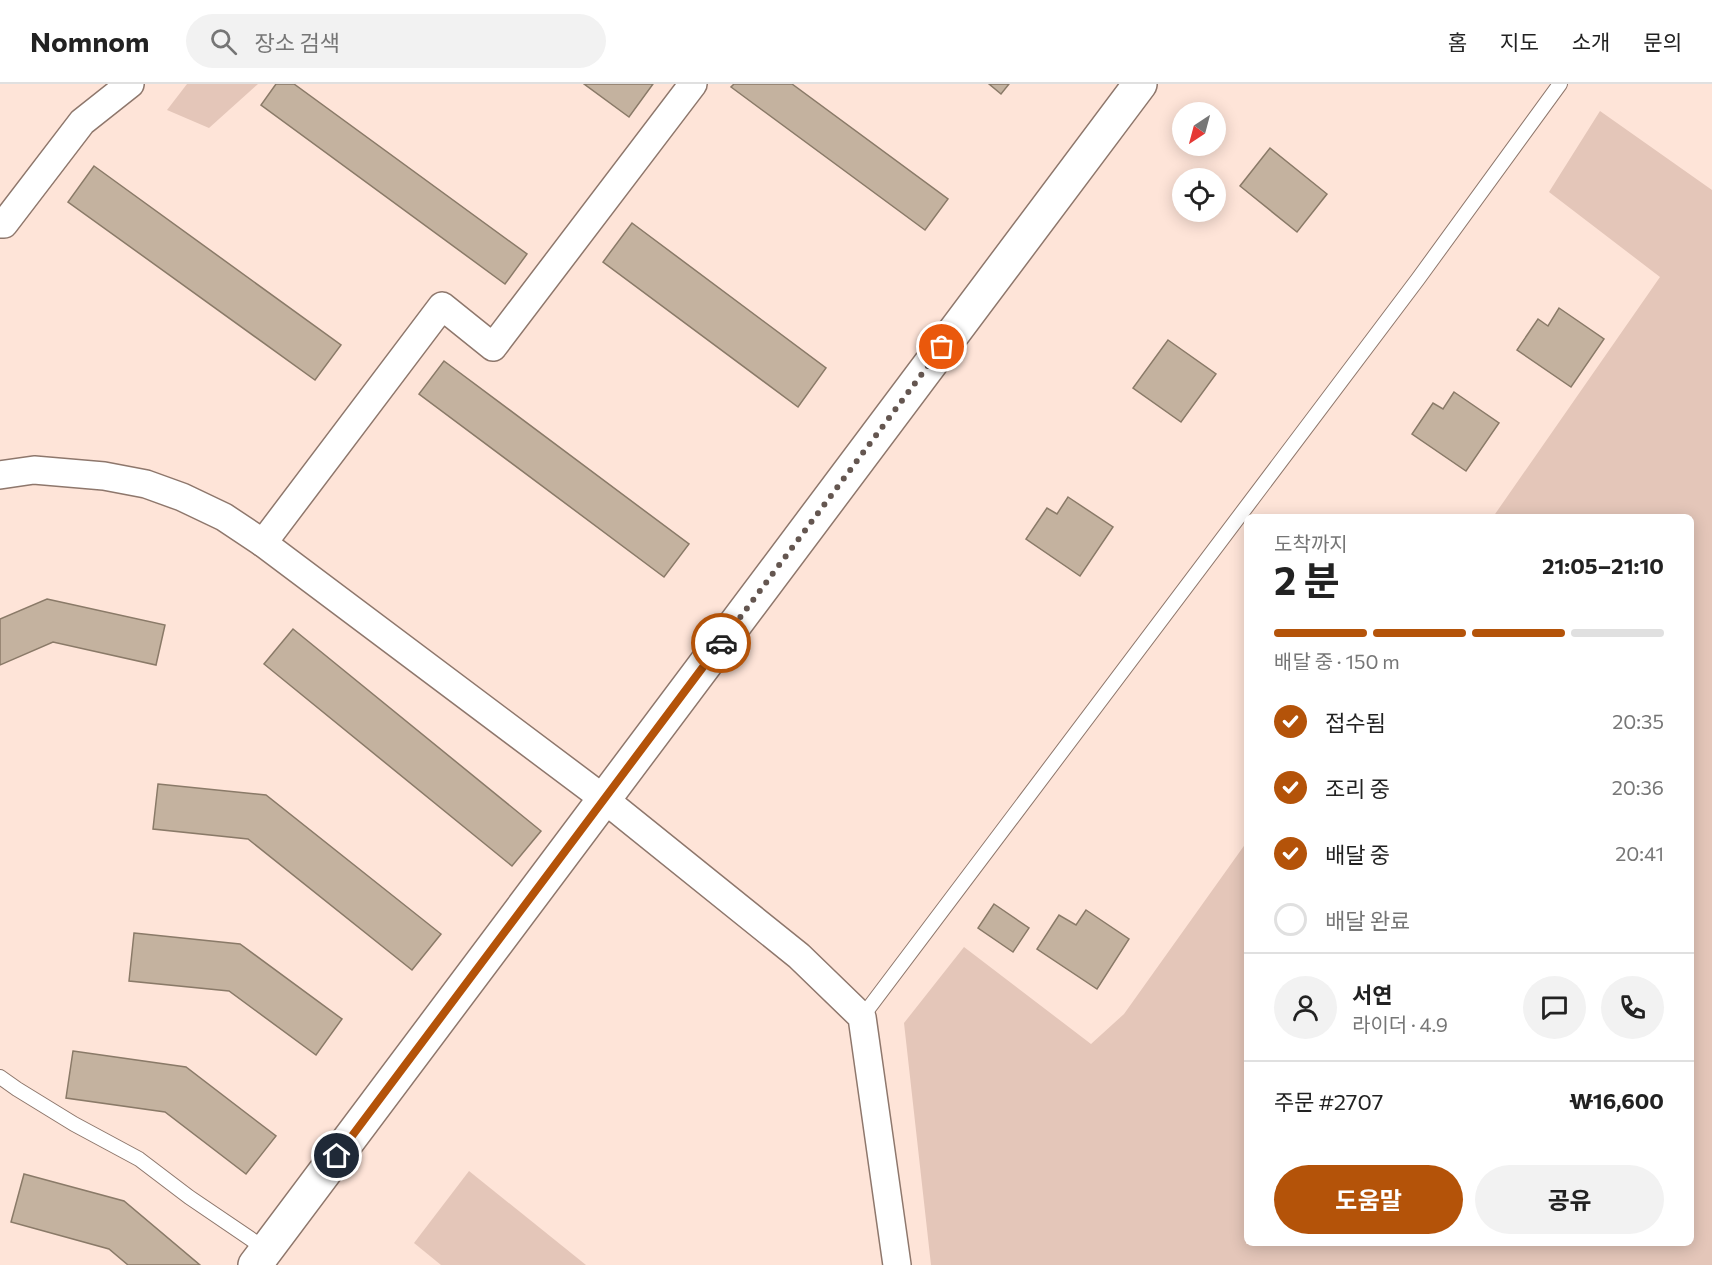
<!DOCTYPE html>
<html lang="ko">
<head>
<meta charset="utf-8">
<style>
  :root { --surface:#fff; --page:#f2f2f2; --text:#222; --muted:#767676; --line:#e0e0e0; --accent:#b45309 }
  body { margin:0; font-family:Commissioner,"Noto Sans KR",sans-serif; background:var(--page); color:var(--text); height:100vh; display:flex; flex-direction:column; font-size:22px; white-space:nowrap }
  * { box-sizing:border-box; margin:0 }
  p { font-size:20px; color:var(--muted) }
  .icon { flex:none; width:33px; height:33px; fill:none; stroke:currentColor; stroke-width:2; stroke-linecap:round; stroke-linejoin:round }
  .map { position:relative; flex:1; overflow:hidden }
  .sheet { position:absolute; left:1244px; top:430px; width:450px; height:732px; display:flex; flex-direction:column; background:var(--surface); border-radius:9px; box-shadow:0 3px 15px #0003 }
  .sheet>* { flex:none }
  .needle { width:39px; rotate:216deg }
  .tools { position:absolute; left:1172px; top:18px; display:grid; gap:12px }
  .tools a { display:grid; place-items:center; width:54px; height:54px; border-radius:50%; background:var(--surface); box-shadow:0 3px 15px #0003; font-size:30px }
  .pin { position:absolute; display:grid; place-items:center; width:51px; height:51px; color:#fff; margin:-26px; border:3px solid #fff; border-radius:50%; box-shadow:0 2px 6px #0007 }
  .courier { position:absolute; display:grid; place-items:center; width:60px; height:60px; margin:-30px; border:4px solid #b45309; border-radius:50%; background:#fff; color:#222; box-shadow:0 2px 8px #0007 }
  .overview em { font-style:normal; font-weight:700 }
  .overview div { display:flex; flex-direction:column-reverse }
  .overview { display:flex; align-items:center; justify-content:space-between; height:102px; padding:0 30px }
  h1 { font-size:39px; font-weight:700; line-height:45px }
  .bar { display:grid; grid-template-columns:repeat(4,1fr); gap:9px 6px; align-content:center; height:72px; padding:0 30px }
  .bar i { height:8px; border-radius:4px; background:var(--line) }
  .bar .current { background:var(--accent) }
  .bar p { grid-column:span 4 }
  .line { display:flex; align-items:center; gap:15px; padding:0 30px; border-top:2px solid var(--line) }
  .line div { flex:1 }
  .round { display:grid; place-items:center; flex:none; width:63px; height:63px; border-radius:32px; background:var(--page) }
  ol { padding:0 30px; list-style:none }
  li { display:flex; align-items:center; gap:18px; height:66px }
  li p { margin-inline-start:auto }
  li .icon { padding:6px; border-radius:50%; background:var(--accent); color:#fff; stroke-width:4 }
  li:last-child { color:var(--muted) }
  li i { width:33px; height:33px; border:3px solid var(--line); border-radius:50% }
  .primary-button { display:flex; gap:12px; margin-top:auto; padding:12px 30px }
  .primary-button a { flex:1; height:69px; border-radius:36px; background:var(--accent); color:#fff; font-size:24px; font-weight:700; line-height:69px; text-align:center }
  .primary-button a+a { background:var(--page); color:var(--text) }
  header { display:flex; align-items:center; gap:36px; box-sizing:border-box; height:84px; padding:0 30px; background:var(--surface); border-bottom:2px solid var(--line) }
  header strong { font-size:28px }
  nav { display:flex; gap:33px; margin-inline-start:auto; font-size:21px }
  .search { width:420px; height:54px; background:var(--page); display:flex; align-items:center; gap:15px; box-sizing:border-box; padding:0 21px; border-radius:33px; color:var(--muted); font-size:22px }
  .map>svg:first-child { display:block }
  .green { fill:#e4c6b9 }
  .building { fill:#c4b29f; stroke:#8a7a68; stroke-width:1.5 }
  .lines { fill:none; stroke-linecap:round; stroke-linejoin:round }
  .lane-casing { stroke:#8e776c; stroke-width:16 }
  .street-casing { stroke:#8e776c; stroke-width:30 }
  .secondary-casing { stroke:#8e776c; stroke-width:36 }
  .lane { stroke:#fff; stroke-width:14 }
  .street { stroke:#fff; stroke-width:27 }
  .secondary { stroke:#fff; stroke-width:33 }
  .done { stroke:#645650; stroke-width:6; stroke-dasharray:0 10.8 }
  .route { stroke:#b45309; stroke-width:8 }
</style>
</head>
<body>
<header>
<strong>Nomnom</strong>
<div class="search"><svg class="icon" aria-label="search" viewBox="0 0 24 24"><circle cx="10" cy="10" r="6"/><path d="M15 15l6 6"/></svg>장소 검색</div>
<nav><a>홈</a><a>지도</a><a>소개</a><a>문의</a></nav>
</header>
<div class="map">
<svg width="1712" height="1181" viewBox="0 0 1712 1181">
  <rect width="100%" height="100%" fill="#fee4d8"/>
  <g class="green">
    <path d="M187,0H258L209,44L167,26Z"/>
    <path d="M1600,27L1712,106V1181H931L904,939L964,863L1091,960L1124,930L1246,759V1160H1690V434L1493,433L1660,193L1549,108Z"/>
    <path d="M469,1087L586,1181H441L414,1159Z"/>
  </g>
  <g class="building">
    <path d="M276,0H294L527,170L505,200L261,21Z"/>
    <path d="M584,0H653L629,33Z"/>
    <path d="M734,0H792L948,115L925,146L731,3Z"/>
    <path d="M989,0H1009L1001,10Z"/>
    <path d="M1270,64L1327,110L1297,148L1240,102Z"/>
    <path d="M94,82L341,261L315,296L68,118Z"/>
    <path d="M632,139L826,284L798,323L603,178Z"/>
    <path d="M1559,224L1604,255L1571,303L1517,266L1538,235L1548,242Z"/>
    <path d="M1168,256L1216,290L1181,338L1133,304Z"/>
    <path d="M444,277L689,460L664,493L419,310Z"/>
    <path d="M1454,308L1499,339L1466,387L1412,350L1433,319L1443,325Z"/>
    <path d="M1068,413L1113,443L1080,492L1026,455L1047,424L1057,430Z"/>
    <path d="M47,515L165,541L156,581L53,558L0,581V535Z"/>
    <path d="M293,545L541,747L512,782L264,580Z"/>
    <path d="M158,700L266,711L441,850L412,886L248,755L153,745Z"/>
    <path d="M994,820L1029,844L1013,868L978,844Z"/>
    <path d="M1086,826L1129,855L1097,905L1037,865L1059,831L1076,841Z"/>
    <path d="M134,849L240,860L342,935L316,971L229,907L129,897Z"/>
    <path d="M73,967L186,983L276,1052L246,1090L165,1028L66,1014Z"/>
    <path d="M24,1090L124,1117L200,1181H128L109,1165L11,1138Z"/>
  </g>
  <g class="lines">
    <defs>
      <g id="lane">
        <path d="M862,933L1418,195L1560,0"/>
        <path d="M0,993L17,1005L74,1040L139,1075L189,1113L267,1166"/>
      </g>
      <g id="street">
        <path d="M0,140H4L82,38L130,0"/>
        <path d="M0,391L34,386L104,392L146,400L182,413L224,433L263,459L604,715L799,872L862,933L897,1181"/>
        <path d="M263,459L442,222L493,263L693,0"/>
      </g>
      <path id="secondary" d="M255,1181L1140,0"/>
    </defs>
    <use href="#lane" class="lane-casing"/>
    <use href="#street" class="street-casing"/>
    <use href="#secondary" class="secondary-casing"/>
    <use href="#lane" class="lane"/>
    <use href="#street" class="street"/>
    <use href="#secondary" class="secondary"/>
  </g>
  <g class="lines">
    <path class="done" d="M721,559L942,263"/>
    <path class="route" d="M337,1072L721,559"/>
  </g>
</svg>
<div class="tools">
<a><svg class="needle" viewBox="-14 -14 28 28"><path d="M0-13l5 13h-10z" fill="#e53935"/><path d="M0 13l5-13h-10z" fill="#767676"/></svg></a>
<a><svg class="icon" aria-label="locate" viewBox="0 0 24 24"><circle cx="12" cy="12" r="6"/><path d="M12 2v4M12 18v4M2 12h4M18 12h4"/></svg></a>
</div>
<div class="pin" style="left:942px;top:263px;background:#ea580c"><svg class="icon" aria-label="bag" viewBox="0 0 24 24"><path d="M5 8h14l-1 12H6zM9 8a3 3 0 0 1 6 0"/></svg></div>
<div class="pin" style="left:337px;top:1072px;background:#1f2937"><svg class="icon" aria-label="home" viewBox="0 0 24 24"><path d="M3 11l9-7 9 7M6 9v11h12V9"/></svg></div>
<div class="courier" style="left:721px;top:559px"><svg class="icon" aria-label="car" viewBox="0 0 24 24"><path d="M5 17H2v-5l4-1 3-4h7l3 4 3 1v5h-3M9 17h6M6 11h13"/><circle cx="7" cy="17" r="2"/><circle cx="17" cy="17" r="2"/></svg></div>
<section class="sheet">
<div class="overview"><div><h1>2 분</h1><p>도착까지</p></div><em>21:05–21:10</em></div>
<div class="bar"><i class="current"></i><i class="current"></i><i class="current"></i><i></i><p>배달 중 · 150 m</p></div>
<ol>
<li><svg class="icon" aria-label="check" viewBox="0 0 24 24"><path d="M5 12l5 5 9-10"/></svg>접수됨<p>20:35</p></li>
<li><svg class="icon" aria-label="check" viewBox="0 0 24 24"><path d="M5 12l5 5 9-10"/></svg>조리 중<p>20:36</p></li>
<li><svg class="icon" aria-label="check" viewBox="0 0 24 24"><path d="M5 12l5 5 9-10"/></svg>배달 중<p>20:41</p></li>
<li><i></i>배달 완료</li>
</ol>
<div class="line" style="height:108px"><a class="round"><svg class="icon" aria-label="person" viewBox="0 0 24 24"><circle cx="12" cy="8" r="4"/><path d="M4 21q1-7 8-7t8 7"/></svg></a><div><b>서연</b><p>라이더 · 4.9</p></div><a class="round"><svg class="icon" aria-label="chat" viewBox="0 0 24 24"><path d="M4 5h16v11H9l-5 4z"/></svg></a><a class="round"><svg class="icon" aria-label="phone" viewBox="0 0 24 24"><path d="M5 4h4l2 5-3 2q2 4 5 5l2-3 5 2v4C11 20 4 13 5 4z"/></svg></a></div>
<div class="line" style="height:78px"><div>주문 #2707</div><b>₩16,600</b></div>
<div class="primary-button"><a>도움말</a><a>공유</a></div>
</section>
</div>
</body>
</html>
